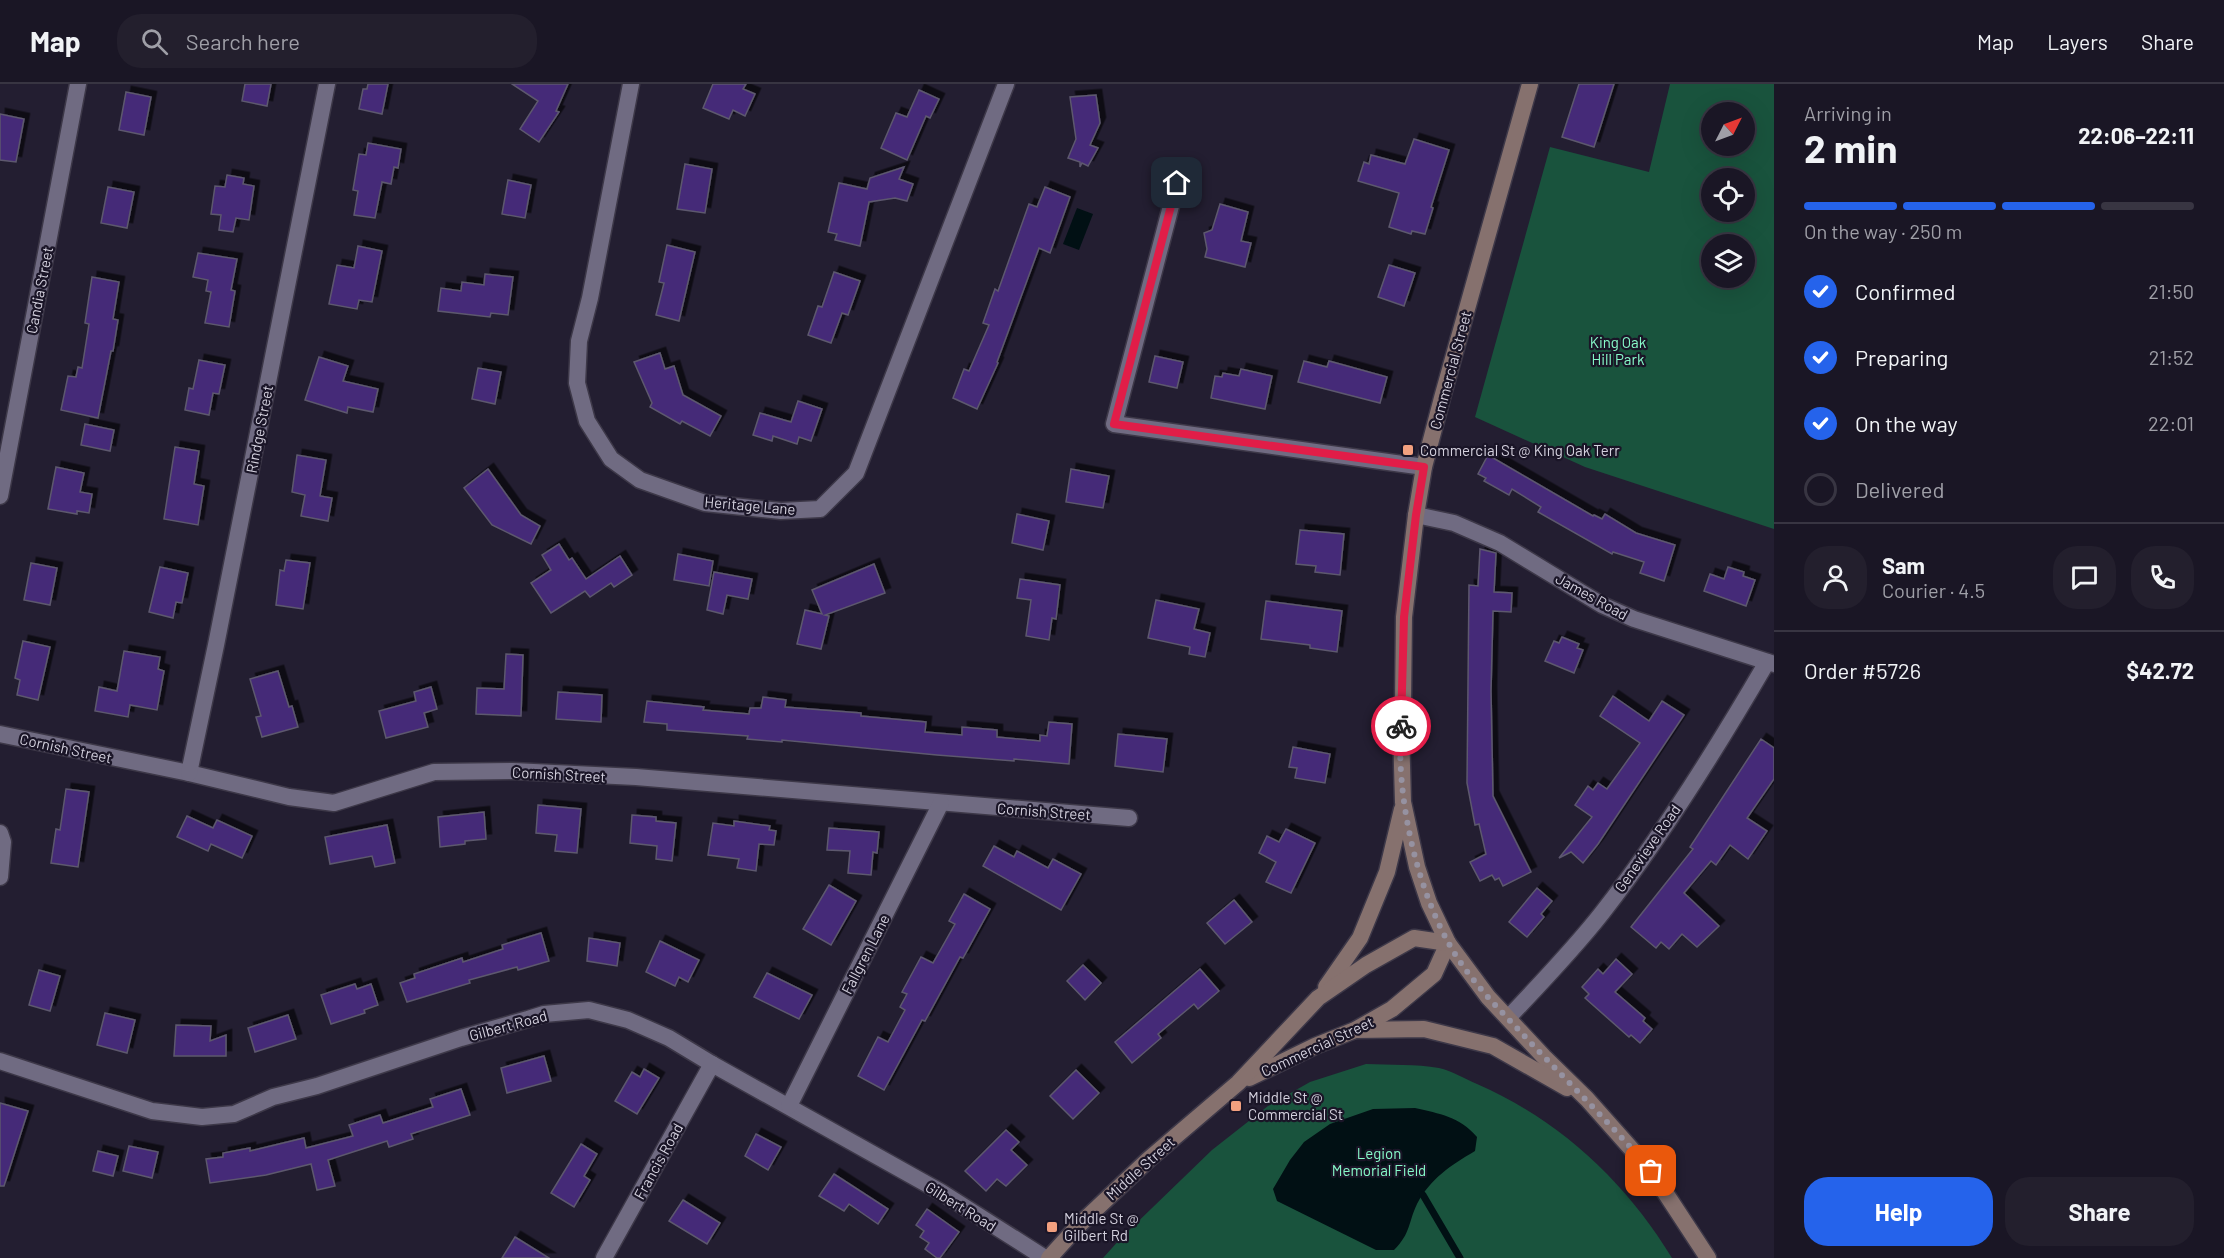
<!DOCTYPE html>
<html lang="en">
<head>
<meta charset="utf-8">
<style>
  :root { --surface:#1a1625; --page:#231f2d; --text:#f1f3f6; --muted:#9f9fa7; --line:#383542; --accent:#2563eb }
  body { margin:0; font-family:Barlow,sans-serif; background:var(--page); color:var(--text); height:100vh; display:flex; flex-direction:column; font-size:22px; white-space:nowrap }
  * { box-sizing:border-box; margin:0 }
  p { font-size:20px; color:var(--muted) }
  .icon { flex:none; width:33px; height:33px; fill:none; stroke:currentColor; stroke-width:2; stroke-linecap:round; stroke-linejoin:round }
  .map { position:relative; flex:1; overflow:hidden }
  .drawer { display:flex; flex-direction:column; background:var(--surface); width:450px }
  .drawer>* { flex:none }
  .needle { width:39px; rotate:48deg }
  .controls { position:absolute; left:1701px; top:18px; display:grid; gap:12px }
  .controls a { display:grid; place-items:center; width:54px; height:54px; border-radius:50%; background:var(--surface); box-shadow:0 6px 24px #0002,0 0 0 2px var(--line); font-size:30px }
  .pin { position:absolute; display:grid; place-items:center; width:51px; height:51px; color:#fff; margin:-26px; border-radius:12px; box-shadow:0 3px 9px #0006 }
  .courier { position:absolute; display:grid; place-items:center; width:60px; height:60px; margin:-30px; border:4px solid #e11d48; border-radius:50%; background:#fff; color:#222; box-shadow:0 2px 8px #0007 }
  .headline em { font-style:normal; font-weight:700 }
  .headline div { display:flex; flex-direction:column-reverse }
  .headline { display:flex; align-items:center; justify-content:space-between; height:102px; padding:0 30px }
  h1 { font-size:39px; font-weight:700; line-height:45px }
  .bar { display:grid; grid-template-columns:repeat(4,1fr); gap:9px 6px; align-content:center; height:72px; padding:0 30px }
  .bar i { height:8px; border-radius:4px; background:var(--line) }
  .bar .active { background:var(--accent) }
  .bar p { grid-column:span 4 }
  .line { display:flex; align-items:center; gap:15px; padding:0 30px; border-top:2px solid var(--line) }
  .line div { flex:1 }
  .round { display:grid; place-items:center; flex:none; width:63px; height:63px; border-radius:24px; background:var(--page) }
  ol { padding:0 30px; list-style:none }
  li { display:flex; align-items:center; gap:18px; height:66px }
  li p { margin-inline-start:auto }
  li .icon { padding:6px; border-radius:50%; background:var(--accent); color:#fff; stroke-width:4 }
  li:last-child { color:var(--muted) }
  li i { width:33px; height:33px; border:3px solid var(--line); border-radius:50% }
  .primary-button { display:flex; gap:12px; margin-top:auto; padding:12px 30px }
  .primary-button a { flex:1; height:69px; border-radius:24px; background:var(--accent); color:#fff; font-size:24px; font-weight:700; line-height:69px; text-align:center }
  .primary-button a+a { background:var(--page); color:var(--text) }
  header { display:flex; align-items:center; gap:36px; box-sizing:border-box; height:84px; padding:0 30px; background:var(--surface); border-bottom:2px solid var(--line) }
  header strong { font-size:28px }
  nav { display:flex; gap:33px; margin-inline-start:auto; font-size:21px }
  .search { width:420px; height:54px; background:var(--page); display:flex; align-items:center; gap:15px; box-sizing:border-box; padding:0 21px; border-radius:24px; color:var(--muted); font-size:22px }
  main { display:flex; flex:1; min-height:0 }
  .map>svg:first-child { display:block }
  .green { fill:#19533d; fill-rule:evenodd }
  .water { fill:#011014 }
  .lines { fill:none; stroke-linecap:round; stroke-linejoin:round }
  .stream { stroke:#011014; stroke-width:7 }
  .building { fill:#452978; stroke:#5d586e; stroke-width:1.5; filter:url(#shadow) }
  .minor-casing { stroke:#3d3848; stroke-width:19 }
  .secondary-casing { stroke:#3d3848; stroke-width:19 }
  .minor { stroke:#706b82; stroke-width:16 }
  .secondary { stroke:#86716e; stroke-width:16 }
  .done { stroke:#9692a1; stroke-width:6; stroke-dasharray:0 10.8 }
  .route { stroke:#e11d48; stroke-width:8 }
  .poi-dot { fill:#f2a07f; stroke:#1a1527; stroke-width:2 }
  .labels { text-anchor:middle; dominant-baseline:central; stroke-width:4.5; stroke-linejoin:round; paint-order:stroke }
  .street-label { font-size:15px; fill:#d4d1de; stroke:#1a1527 }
  .park-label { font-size:15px; fill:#87fac9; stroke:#1a1527 }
  .poi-label { font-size:15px; fill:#d4d1de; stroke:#1a1527; text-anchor:start }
</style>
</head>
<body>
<header>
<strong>Map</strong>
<div class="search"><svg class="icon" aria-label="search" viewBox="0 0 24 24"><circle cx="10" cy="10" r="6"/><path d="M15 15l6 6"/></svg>Search here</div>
<nav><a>Map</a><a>Layers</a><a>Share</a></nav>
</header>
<main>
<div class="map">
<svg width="1774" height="1174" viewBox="0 0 1774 1174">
  <defs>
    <filter id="shadow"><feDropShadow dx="5.5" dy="-5.5" stdDeviation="0" flood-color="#0009"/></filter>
  </defs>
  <rect width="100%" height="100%" fill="#231e31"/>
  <g class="green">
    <path d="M1670,0H1774V445L1585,383L1475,333L1550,63L1649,88ZM1712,28H1744V62H1712ZM1712,94H1744V128H1712ZM1712,160H1744V194H1712Z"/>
    <path d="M1366,980C1390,981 1416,980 1439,984C1452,987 1465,995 1477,1000C1560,1036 1626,1098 1672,1174H1103L1121,1154L1212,1066L1268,1022L1310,998Z"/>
  </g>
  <g class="water">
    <path d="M1077,124L1093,130L1079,166L1063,160Z"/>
    <path d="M1415,1024C1440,1030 1459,1032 1477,1053L1475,1067C1451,1081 1430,1095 1417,1120C1408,1139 1411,1149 1394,1166H1376L1277,1117L1273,1105L1290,1076L1304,1058L1330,1040L1373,1025Z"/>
  </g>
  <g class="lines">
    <path class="stream" d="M1423,1111L1460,1174"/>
  </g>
  <g class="building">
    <path d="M245,0H271L267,22L242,17Z"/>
    <path d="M368,0H388L382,30L359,25L363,5H367Z"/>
    <path d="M512,0H568L556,27L559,28L539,58L520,45L538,17Z"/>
    <path d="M713,0H746L743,5L755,10L745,32L733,26L729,35L703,24Z"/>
    <path d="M1579,0H1614L1594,63L1562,53Z"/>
    <path d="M919,6L939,15L930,34L926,32L907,76L881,64L896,29L907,33Z"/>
    <path d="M126,8L151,13L144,51L119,46Z"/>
    <path d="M1096,11L1100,39L1090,61L1098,64L1088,82L1082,79L1080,83V78L1068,74L1076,55L1070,13Z"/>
    <path d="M0,30L24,35L16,78L0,76Z"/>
    <path d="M1414,55L1449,66L1431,123L1433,124L1425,150L1412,147L1411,150L1389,143L1399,109L1358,97L1364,78L1369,80L1371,71L1405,80Z"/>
    <path d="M368,59L401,65L398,84L394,83L391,100L382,98L375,134L354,131L358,107L353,106L359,70L366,71Z"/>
    <path d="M685,80L712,85L705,129L677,125Z"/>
    <path d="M904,83L899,95L913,100L907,117L895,114L869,118L860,162L835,156L837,150L828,148L839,99L867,105L870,94Z"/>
    <path d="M227,91L244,94L243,100L254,102L249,136L236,134L233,148L219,146L221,131L211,130L215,102L225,103Z"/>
    <path d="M508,96L531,101L525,134L502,130Z"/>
    <path d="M108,103L134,108L127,144L101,139Z"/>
    <path d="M1045,103L1070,113L1050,169L1039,164L997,278L998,279L977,325L953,314L964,285L969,287L989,241L983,239L995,205L998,207L1029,120L1037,123Z"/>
    <path d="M1220,120L1248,128L1241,157L1251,159L1245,183L1205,173L1207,165L1204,149L1212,146Z"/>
    <path d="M667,161L695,168L679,237L656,231L664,199L659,198Z"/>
    <path d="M358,162L382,167L372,218L359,216L357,225L329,220L337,181L354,184Z"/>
    <path d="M198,169L237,175L231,206L235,207L229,243L205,239L211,208L206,207L208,196L193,193Z"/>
    <path d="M1389,181L1415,189L1404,222L1378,213Z"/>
    <path d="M834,188L860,197L848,231L842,229L831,259L808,251L818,222L822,223Z"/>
    <path d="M485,190L513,193L508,231L491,229L490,233L438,227L441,204L461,207L462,198L484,201Z"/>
    <path d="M92,193L119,198L113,235L118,236L113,267H111L98,334L61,326L68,292L76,293L78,283L82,284L89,240L85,239Z"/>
    <path d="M660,269L665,285L674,282L683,311L721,332L710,352L682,337L680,340L650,323L652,319L634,278Z"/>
    <path d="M1155,272L1183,278L1177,304L1149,298Z"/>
    <path d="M319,273L348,282L343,297L378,305L373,328L348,323L347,329L305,316Z"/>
    <path d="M199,276L225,281L219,310L213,309L209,331L185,326L189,304L193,305Z"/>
    <path d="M1304,277L1327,283L1329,277L1387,293L1380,319L1298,298Z"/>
    <path d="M478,284L501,288L495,320L472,315Z"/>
    <path d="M1241,285L1272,292L1265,325L1211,314L1215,292L1222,293L1223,289L1239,292Z"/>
    <path d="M798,317L822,325L811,357L799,353L797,360L773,352L772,357L753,351L760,329L791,338Z"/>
    <path d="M85,340L114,346L110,367L81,361Z"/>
    <path d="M175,363L199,367L194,400L204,402L198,441L164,435Z"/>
    <path d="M297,371L326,376L320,412L332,414L328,437L301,432L305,411L292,408Z"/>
    <path d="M1488,371L1593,432L1594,431L1602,435L1605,430L1636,449L1675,461L1664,497L1640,489L1644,478L1613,468L1612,470L1538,428L1541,423L1512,405L1509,411L1484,397L1486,394L1478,390Z"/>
    <path d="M56,383L84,389L80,408L92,410L89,429L77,427V430L48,425Z"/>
    <path d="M488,385L521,431L540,442L531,460L492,441L464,404Z"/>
    <path d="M1071,385L1109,392L1103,424L1066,418Z"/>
    <path d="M1017,430L1049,437L1043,466L1012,459Z"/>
    <path d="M1300,446L1344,450L1340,491L1315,488L1316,482L1296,480Z"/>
    <path d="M559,460L569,476L572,474L586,495L620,472L632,491L614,503L611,499L590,513L585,507L551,529L531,499L551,486L542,471Z"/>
    <path d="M1480,465L1496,469L1494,508L1512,509L1511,528L1493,527L1491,607L1493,712L1531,788L1503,802L1499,794L1495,796L1492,791L1480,797L1470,778L1486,770L1479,740L1475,741L1467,699L1469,501L1478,502Z"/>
    <path d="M678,470L713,477L709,502L674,496Z"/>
    <path d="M286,476L310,479L303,525L276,521L280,486L284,487Z"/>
    <path d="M31,479L57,484L50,521L24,516Z"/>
    <path d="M874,480L885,509L825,531L829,532L821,565L797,560L805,526L822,530L812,506Z"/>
    <path d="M160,483L188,489L182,519L176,518L173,534L149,528Z"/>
    <path d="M1728,483L1744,488L1743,492L1755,496L1746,522L1704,507L1710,490L1724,495Z"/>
    <path d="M714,488L752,495L748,515L727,511L723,530L707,526Z"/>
    <path d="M1020,495L1060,501L1056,535L1052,534L1049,556L1026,552L1031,516L1017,514Z"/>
    <path d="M1156,516L1199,525L1194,545L1210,549L1205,573L1189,570L1190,563L1148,554Z"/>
    <path d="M1266,517L1342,527L1337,568L1310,564V561L1261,555Z"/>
    <path d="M1562,553L1579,560L1577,564L1583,566L1574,589L1545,577L1554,557L1559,559Z"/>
    <path d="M23,557L50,563L38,616L17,611L20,596L15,594Z"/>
    <path d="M124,567L160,573L158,585L164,587L157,626L130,621L128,633L95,627L99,603L117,607Z"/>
    <path d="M506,570L523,571L521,632L476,630L477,604L504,605Z"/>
    <path d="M278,587L289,623L292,622L298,643L262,653L256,633L261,632L250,595Z"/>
    <path d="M431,603L437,625L424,629L428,643L386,654L379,627L416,617L414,608Z"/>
    <path d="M558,608L602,611L601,638L556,635Z"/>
    <path d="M1613,612L1649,637L1662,617L1684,631L1598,760L1583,779L1571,768L1559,774L1592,733L1575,721L1588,702L1593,706L1598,699L1607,705L1640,659L1600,632Z"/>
    <path d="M763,613L786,616L785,623L861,629V632L926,638L925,648L962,651V643L997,646V653L1040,657V651L1047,652L1049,638L1072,640L1069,680L1014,675V677L937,671L782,656V658L747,655L748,652L667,646V640L644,638L647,617L704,623L703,626L749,630L750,624H761Z"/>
    <path d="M1118,650L1167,655L1163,688L1115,682Z"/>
    <path d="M1761,655L1774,664V695L1747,734L1767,747L1748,775L1730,761L1716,781L1711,777L1684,809L1719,842L1697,863L1682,850L1669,865L1661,858L1656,864L1631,843L1693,765L1690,763Z"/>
    <path d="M1293,663L1330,670L1325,699L1295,694L1297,684L1289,683Z"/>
    <path d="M66,705L89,708L78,783L51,779L56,745L60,746Z"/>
    <path d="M538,721L581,725L577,769L555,767L557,751L536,749Z"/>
    <path d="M484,728L486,755L465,757V760L440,763L438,733Z"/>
    <path d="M632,731L656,733V737L676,739L672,777L656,775L657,762L630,759Z"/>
    <path d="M187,732L213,744L217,736L252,752L242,774L211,760L208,767L177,753Z"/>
    <path d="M734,737L770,742L769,746L776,747L774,761L759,760L756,787L737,784L739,775L708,771L713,739L734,742Z"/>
    <path d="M387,741L395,779L375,783L372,772L330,780L325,753Z"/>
    <path d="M829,744L879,748L877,769L873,768L871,791L848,789L850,767L827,766Z"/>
    <path d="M1286,745L1315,759L1291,809L1266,798L1276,778L1259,769L1267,752L1279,758Z"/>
    <path d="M994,762L1014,773L1017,767L1048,784L1053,775L1081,790L1061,826L983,782Z"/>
    <path d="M829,801L856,817L831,861L803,845Z"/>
    <path d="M1537,804L1552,817L1541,830L1544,833L1527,853L1509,838Z"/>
    <path d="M964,810L990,825L963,874L960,873L925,937L922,936L884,1006L858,992L878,953L888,958L905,926L900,923L907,910L902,908L921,873L933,879L955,840L949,837Z"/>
    <path d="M1234,816L1252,838L1225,860L1207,839Z"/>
    <path d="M541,849L549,877L518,886L517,883L469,896L470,899L407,918L400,899L415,894L414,890L462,874L463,878L503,865L502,861Z"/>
    <path d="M589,854L620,859L617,882L587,877Z"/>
    <path d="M660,857L699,876L688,898L679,893L675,902L646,888Z"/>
    <path d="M1616,875L1632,890L1615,908L1645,934L1643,937L1652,945L1640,959L1631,951L1629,953L1585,914L1589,910L1582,903L1598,885L1603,890Z"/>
    <path d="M1083,881L1101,899L1085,916L1067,897Z"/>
    <path d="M1200,885L1219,907L1198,925L1194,920L1158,950L1161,954L1132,979L1115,958Z"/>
    <path d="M39,886L60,892L50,927L29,921Z"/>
    <path d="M767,889L812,911L799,935L754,913Z"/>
    <path d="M355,900L357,905L371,900L378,921L364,926L365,929L331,940L321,911Z"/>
    <path d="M105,929L135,936L127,969L97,961Z"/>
    <path d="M288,931L296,955L255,968L248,944Z"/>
    <path d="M176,941L211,942L210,957L226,951V972H174Z"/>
    <path d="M544,972L551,997L507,1009L501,984Z"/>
    <path d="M644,985L659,994L637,1030L615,1017L632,988L640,993Z"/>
    <path d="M1076,986L1099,1009L1073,1035L1050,1012Z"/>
    <path d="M461,1005L470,1031L411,1050L413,1055L389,1063L387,1057L328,1076L335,1102L317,1106L311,1080L266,1091L210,1099L206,1075L223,1073V1069L250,1064V1067L304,1054L306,1064L353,1052L349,1041L380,1031L383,1039L433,1023L430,1015Z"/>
    <path d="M0,1019L28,1027L4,1102H0Z"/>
    <path d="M1006,1046L1019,1058L1011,1066L1027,1081L1006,1102L997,1095L986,1107L965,1087Z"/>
    <path d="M756,1050L781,1063L768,1086L745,1072Z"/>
    <path d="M581,1060L597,1070L584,1092L590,1096L574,1123L551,1109Z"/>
    <path d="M129,1062L158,1068L152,1094L123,1087Z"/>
    <path d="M98,1067L118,1072L113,1092L93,1087Z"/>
    <path d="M834,1090L888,1125L878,1140L849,1120L844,1127L819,1112Z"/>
    <path d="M683,1116L720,1139L707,1160L669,1137Z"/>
    <path d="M927,1125L959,1148L940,1174H937L925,1165L929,1159L920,1153L924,1147L916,1141Z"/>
    <path d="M515,1153L549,1174H502Z"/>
  </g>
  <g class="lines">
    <defs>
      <g id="minor">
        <path d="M631,0L590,214L579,257L577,299L587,337L611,375L640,396L705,419L781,427L820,425L856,389L1006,0"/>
        <path d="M1177,99L1114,340L1424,383"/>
        <path d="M0,412L78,0"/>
        <path d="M1416,431L1454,439L1500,459L1602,521L1634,535L1774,580"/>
        <path d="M0,650L189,689L289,713L334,719L434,688L513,687L636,693L1129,734"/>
        <path d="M189,689L216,561L327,0"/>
        <path d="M0,749L3,758L0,793"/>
        <path d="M1508,934C1540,900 1573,866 1602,829C1663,751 1717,664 1767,578"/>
        <path d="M0,977L152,1027L202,1033L234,1030L273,1013L317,1002L461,954L528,935L544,930L589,926L628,936L669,954L712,980L941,1108L1045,1174"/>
        <path d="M789,1022L941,719"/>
        <path d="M604,1174L712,980"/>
      </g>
      <g id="secondary">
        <path d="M1530,0L1442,314L1424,383L1416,431L1404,533L1403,618L1401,646L1403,718L1417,783L1429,819L1448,859L1488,913L1544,973L1587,1015L1651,1087L1708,1174"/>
        <path d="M1326,903L1360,854L1387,788L1402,725"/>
        <path d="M1356,946L1424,945L1493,962L1567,1004"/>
        <path d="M1249,994L1315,962L1355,946L1392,925L1434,890L1448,859"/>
        <path d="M1049,1174L1078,1142L1149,1075L1238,999L1318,914L1366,881L1414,854L1448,859"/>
      </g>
    </defs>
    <use href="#minor" class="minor-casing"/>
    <use href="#secondary" class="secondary-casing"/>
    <use href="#minor" class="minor"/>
    <use href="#secondary" class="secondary"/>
  </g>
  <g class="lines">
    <path class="done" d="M1401,642C1396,710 1415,798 1448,858C1465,890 1492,918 1517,944C1561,992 1609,1037 1651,1087"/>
    <path class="route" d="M1177,99L1114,340L1424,383L1416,431L1404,533L1401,642"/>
  </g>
  <g class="poi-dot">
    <rect x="1402" y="360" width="12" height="12" rx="3"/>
    <rect x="1230" y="1016" width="12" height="12" rx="3"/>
    <rect x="1046" y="1137" width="12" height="12" rx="3"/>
  </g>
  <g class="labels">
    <g class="street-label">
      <text transform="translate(39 206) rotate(-79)">Candia Street</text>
      <text transform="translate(1450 286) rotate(-75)">Commercial Street</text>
      <text transform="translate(259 345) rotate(-79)">Rindge Street</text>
      <text transform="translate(750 421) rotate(5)">Heritage Lane</text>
      <text transform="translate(1592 512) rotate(29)">James Road</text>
      <text transform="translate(66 664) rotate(12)">Cornish Street</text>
      <text transform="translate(559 690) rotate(3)">Cornish Street</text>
      <text transform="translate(1044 727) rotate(4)">Cornish Street</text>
      <text transform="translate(1647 764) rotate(-55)">Genevieve Road</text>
      <text transform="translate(865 870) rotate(-63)">Fallgren Lane</text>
      <text transform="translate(508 941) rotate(-15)">Gilbert Road</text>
      <text transform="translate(1317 962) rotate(-25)">Commercial Street</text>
      <text transform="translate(658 1077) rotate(-61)">Francis Road</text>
      <text transform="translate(1140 1084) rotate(-42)">Middle Street</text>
      <text transform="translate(961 1122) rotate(32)">Gilbert Road</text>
    </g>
    <g class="park-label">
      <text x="1618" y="258">King Oak<tspan x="1618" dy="17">Hill Park</tspan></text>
      <text x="1379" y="1069">Legion<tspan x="1379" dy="17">Memorial Field</tspan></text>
    </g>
    <g class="poi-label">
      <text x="1420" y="366">Commercial St @ King Oak Terr</text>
      <text x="1248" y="1013">Middle St @<tspan x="1248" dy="17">Commercial St</tspan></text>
      <text x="1064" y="1134">Middle St @<tspan x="1064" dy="17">Gilbert Rd</tspan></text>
    </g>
  </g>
</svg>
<div class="controls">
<a><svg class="needle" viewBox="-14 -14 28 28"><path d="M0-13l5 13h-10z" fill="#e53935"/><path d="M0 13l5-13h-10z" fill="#9f9fa7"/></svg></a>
<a><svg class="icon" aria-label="locate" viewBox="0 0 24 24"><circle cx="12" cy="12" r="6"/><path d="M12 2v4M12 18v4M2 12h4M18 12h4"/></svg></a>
<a><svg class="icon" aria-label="layers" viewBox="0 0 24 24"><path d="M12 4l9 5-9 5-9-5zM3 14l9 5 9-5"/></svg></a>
</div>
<div class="pin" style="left:1651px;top:1087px;background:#ea580c"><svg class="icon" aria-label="bag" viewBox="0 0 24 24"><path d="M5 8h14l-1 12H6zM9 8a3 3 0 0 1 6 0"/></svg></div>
<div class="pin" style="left:1177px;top:99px;background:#1f2937"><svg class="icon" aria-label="home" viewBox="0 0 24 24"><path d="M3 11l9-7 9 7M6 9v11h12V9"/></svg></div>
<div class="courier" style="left:1401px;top:642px"><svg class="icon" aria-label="bike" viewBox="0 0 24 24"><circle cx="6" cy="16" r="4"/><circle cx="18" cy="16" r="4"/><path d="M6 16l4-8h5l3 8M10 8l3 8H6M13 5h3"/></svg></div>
</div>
<section class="drawer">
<div class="headline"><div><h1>2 min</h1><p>Arriving in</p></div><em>22:06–22:11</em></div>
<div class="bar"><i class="active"></i><i class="active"></i><i class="active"></i><i></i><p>On the way · 250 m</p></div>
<ol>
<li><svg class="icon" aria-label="check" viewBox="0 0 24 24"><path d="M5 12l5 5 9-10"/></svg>Confirmed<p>21:50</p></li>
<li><svg class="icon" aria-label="check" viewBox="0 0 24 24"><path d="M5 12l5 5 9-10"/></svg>Preparing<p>21:52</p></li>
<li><svg class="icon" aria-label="check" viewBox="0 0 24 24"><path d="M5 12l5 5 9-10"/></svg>On the way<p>22:01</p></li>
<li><i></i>Delivered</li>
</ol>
<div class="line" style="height:108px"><a class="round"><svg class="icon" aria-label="person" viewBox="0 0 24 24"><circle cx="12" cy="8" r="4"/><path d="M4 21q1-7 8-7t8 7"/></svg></a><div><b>Sam</b><p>Courier · 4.5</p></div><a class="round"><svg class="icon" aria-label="chat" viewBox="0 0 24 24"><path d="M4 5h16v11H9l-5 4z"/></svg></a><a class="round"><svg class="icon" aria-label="phone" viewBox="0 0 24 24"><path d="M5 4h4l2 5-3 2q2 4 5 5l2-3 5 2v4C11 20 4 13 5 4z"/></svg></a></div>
<div class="line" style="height:78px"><div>Order #5726</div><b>$42.72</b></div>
<div class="primary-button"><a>Help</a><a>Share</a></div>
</section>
</main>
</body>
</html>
